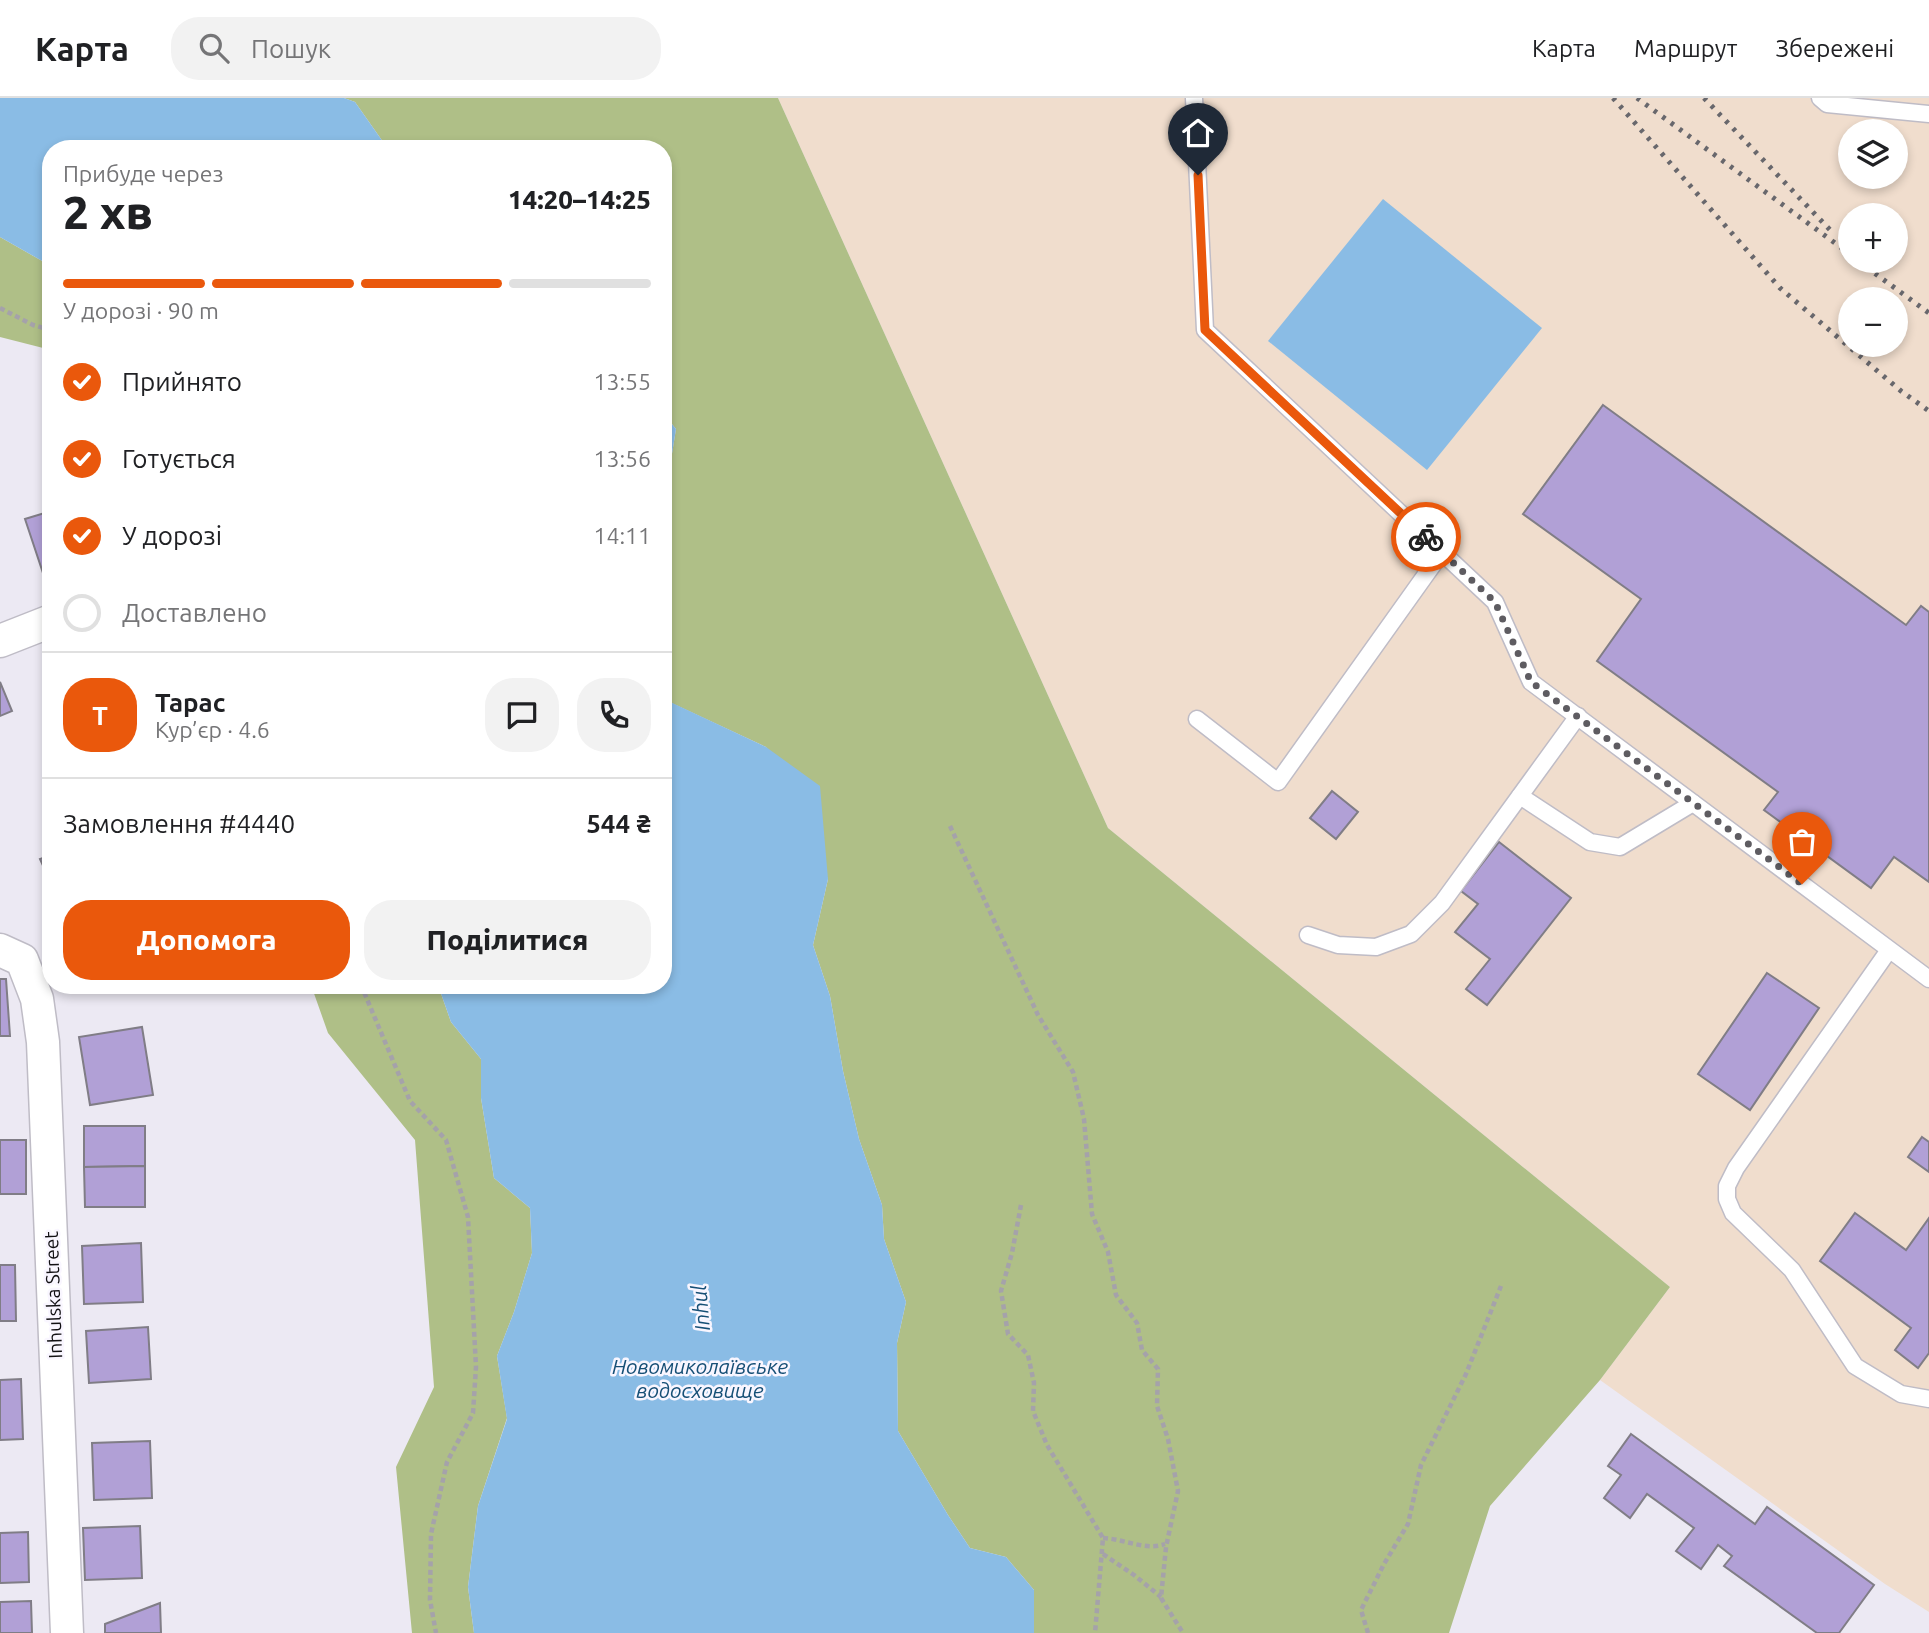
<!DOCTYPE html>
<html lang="uk">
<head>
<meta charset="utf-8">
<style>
  :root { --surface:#fff; --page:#f2f2f2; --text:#202124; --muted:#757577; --line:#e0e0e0; --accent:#ea580c }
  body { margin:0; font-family:Ubuntu,sans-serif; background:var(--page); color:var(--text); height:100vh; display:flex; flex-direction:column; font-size:26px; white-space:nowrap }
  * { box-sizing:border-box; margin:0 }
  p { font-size:23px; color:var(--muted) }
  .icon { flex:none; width:38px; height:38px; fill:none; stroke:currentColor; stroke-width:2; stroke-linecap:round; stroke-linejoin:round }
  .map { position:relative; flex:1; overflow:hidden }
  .drawer { position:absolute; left:42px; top:42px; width:630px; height:854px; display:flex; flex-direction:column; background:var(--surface); border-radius:28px; box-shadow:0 4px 10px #0003 }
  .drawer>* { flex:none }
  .buttons { position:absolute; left:1838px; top:21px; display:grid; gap:14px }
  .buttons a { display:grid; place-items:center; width:70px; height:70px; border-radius:50%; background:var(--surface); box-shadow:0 4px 10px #0003; font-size:35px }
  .pin { position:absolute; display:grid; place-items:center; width:60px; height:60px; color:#fff; margin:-72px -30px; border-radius:50% 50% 50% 0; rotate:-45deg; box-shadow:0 0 7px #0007 }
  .pin .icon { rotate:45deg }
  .courier { position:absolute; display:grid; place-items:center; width:70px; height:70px; margin:-35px; border:5px solid #ea580c; border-radius:50%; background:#fff; color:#222; box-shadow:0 2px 9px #0007 }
  .headline em { font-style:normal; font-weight:800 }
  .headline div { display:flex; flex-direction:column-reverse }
  .headline { display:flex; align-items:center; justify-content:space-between; height:119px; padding:0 21px }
  h1 { font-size:46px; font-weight:800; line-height:52px }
  .bar { display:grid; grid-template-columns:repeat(4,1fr); gap:10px 7px; align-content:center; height:84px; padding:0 21px }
  .bar i { height:9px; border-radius:5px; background:var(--line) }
  .bar .selected { background:var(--accent) }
  .bar p { grid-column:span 4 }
  .line { display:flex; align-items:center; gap:18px; padding:0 21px; border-top:2px solid var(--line) }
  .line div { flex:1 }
  .round { display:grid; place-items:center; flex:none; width:74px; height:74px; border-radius:28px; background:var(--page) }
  ol { padding:0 21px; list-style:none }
  li { display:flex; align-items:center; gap:21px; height:77px }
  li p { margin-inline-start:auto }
  li .icon { padding:7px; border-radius:50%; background:var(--accent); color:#fff; stroke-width:4 }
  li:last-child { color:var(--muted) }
  li i { width:38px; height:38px; border:4px solid var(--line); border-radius:50% }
  .primary-button { display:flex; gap:14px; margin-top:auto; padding:14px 21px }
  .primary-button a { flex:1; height:80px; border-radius:28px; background:var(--accent); color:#fff; font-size:28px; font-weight:800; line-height:80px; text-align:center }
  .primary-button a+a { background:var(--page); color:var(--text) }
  header { display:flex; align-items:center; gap:42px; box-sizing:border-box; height:98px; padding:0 35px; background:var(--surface); border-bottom:2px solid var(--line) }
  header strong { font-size:33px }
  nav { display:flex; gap:38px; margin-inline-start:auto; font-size:24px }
  .search { width:490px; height:63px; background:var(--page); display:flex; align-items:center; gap:18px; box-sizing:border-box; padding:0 24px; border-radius:28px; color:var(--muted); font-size:26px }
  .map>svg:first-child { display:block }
  .industrial { fill:#f0ddcd; fill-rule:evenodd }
  .green { fill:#afbf87 }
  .water { fill:#8abce5 }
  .building { fill:#b1a0d6; stroke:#807d86; stroke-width:2 }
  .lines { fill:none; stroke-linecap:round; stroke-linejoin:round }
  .lane-casing { stroke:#bfbcc6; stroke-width:19 }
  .street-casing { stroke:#bfbcc6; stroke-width:35 }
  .path { stroke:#a5a2aa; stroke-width:4.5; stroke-dasharray:5 3.5; stroke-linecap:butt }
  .lane { stroke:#fff; stroke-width:16 }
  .street { stroke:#fff; stroke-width:32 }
  .rail { stroke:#68676c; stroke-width:5; stroke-dasharray:3.5 7; stroke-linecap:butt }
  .done { stroke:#5e5c61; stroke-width:7; stroke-dasharray:0 12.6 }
  .route { stroke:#ea580c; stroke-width:9 }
  .labels { text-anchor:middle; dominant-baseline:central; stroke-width:5; stroke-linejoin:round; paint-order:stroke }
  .street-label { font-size:19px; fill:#111013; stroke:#f9f6ff }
  .water-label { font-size:21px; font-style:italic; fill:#164f76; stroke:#f9f6ff }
</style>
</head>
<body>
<header>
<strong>Карта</strong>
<div class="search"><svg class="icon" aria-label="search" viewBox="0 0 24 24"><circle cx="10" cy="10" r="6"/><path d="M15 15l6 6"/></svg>Пошук</div>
<nav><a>Карта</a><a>Маршрут</a><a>Збережені</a></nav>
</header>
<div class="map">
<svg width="1929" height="1535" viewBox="0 0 1929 1535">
  <rect width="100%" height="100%" fill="#ece9f3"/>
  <path class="industrial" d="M778,0H1929V1514L1885,1486L1600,1282L1670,1189L1108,730ZM1850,33H1895V79H1850ZM1850,117H1895V163H1850ZM1850,201H1895V247H1850Z"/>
  <g class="green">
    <path d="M344,0H778L1108,730L1670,1189L1600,1282L1490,1408L1449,1535H1034V1492L1006,1459L970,1450L948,1417L898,1333L897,1245L906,1204L884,1141L882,1107L859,1041L843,973L830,898L813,847L828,781L766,649L665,602L663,593V411L676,331L663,315V51H388L355,4Z"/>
    <path d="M0,139L51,168V252L0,239Z"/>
    <path d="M311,887H438L451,924L481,961V1000L494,1080L530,1110L532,1155L514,1214L497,1258L507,1320L478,1408L468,1489L474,1535H412L396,1369L434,1289L415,1042L328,935Z"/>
  </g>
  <g class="water">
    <path d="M0,0H344L355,4L388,51H51V168L0,139Z"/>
    <path d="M1383,101L1542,230L1427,372L1268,243Z"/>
    <path d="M663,315L676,331L663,411Z"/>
    <path d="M663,593L666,602L766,649L820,688L828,781L813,847L830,898L843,973L859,1041L882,1107L884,1141L906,1204L897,1245L898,1333L948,1417L970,1450L1006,1459L1034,1492V1535H474L468,1489L478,1408L507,1321L497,1258L514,1214L532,1155L530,1110L494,1080L481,1000V961L451,924L438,887H663Z"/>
  </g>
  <g class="building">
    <path d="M1603,307L1906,527L1921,508L1929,514V784L1894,759L1871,790L1764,712L1778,694L1597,563L1641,501L1523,416Z"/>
    <path d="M51,413V473L43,475L25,421Z"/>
    <path d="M0,584L12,613L0,618Z"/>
    <path d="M1332,693L1358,714L1336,741L1310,720Z"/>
    <path d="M1499,744L1571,800L1487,907L1466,891L1490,861L1455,834L1478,806L1461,793Z"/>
    <path d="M51,757V785L40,761Z"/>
    <path d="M1767,875L1819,910L1750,1012L1698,976Z"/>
    <path d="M0,881H6L10,938H0Z"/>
    <path d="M142,929L153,997L90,1007L79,939Z"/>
    <path d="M84,1028H145V1068L84,1069Z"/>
    <path d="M1922,1039L1929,1044V1074L1908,1059Z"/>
    <rect x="0" y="1042" width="26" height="54"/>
    <path d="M145,1068V1109H85L84,1069Z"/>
    <path d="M1855,1115L1906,1152L1929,1120V1255L1918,1270L1895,1252L1911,1230L1820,1163Z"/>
    <path d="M141,1145L143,1204L84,1206L82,1148Z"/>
    <path d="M0,1167H15L16,1223H0Z"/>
    <path d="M148,1229L151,1281L89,1285L86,1233Z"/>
    <path d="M21,1281L23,1341L0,1342V1282Z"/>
    <path d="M1631,1336L1755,1426L1767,1409L1874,1487L1839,1535H1817L1724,1468L1732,1458L1718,1447L1701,1471L1676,1453L1694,1430L1647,1396L1630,1420L1604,1400L1621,1377L1608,1368Z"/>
    <path d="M150,1343L152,1400L94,1402L92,1345Z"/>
    <path d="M140,1428L142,1480L85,1482L83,1430Z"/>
    <path d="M28,1434L29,1484L0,1485V1435Z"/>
    <path d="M31,1503L32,1535H0V1504Z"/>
    <path d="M160,1505L161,1535H105V1526Z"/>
  </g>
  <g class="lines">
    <defs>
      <g id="lane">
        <path d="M1194,0L1205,232L1495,504L1531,584L1929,881"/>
        <path d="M1820,0L1827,6L1929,16"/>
        <path d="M1197,621L1278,684L1442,454"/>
        <path d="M1520,698L1590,744L1620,749L1693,705"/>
        <path d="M1308,837L1338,847L1376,849L1411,836L1442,805L1578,618"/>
        <path d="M1889,852L1736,1070L1727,1088V1101L1733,1115L1792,1172L1855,1268L1901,1296L1929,1301"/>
      </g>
      <g id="street">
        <path d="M0,543L51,523"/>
        <path d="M0,852L22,862L37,901L43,944L67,1535"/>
      </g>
    </defs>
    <use href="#lane" class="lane-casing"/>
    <use href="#street" class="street-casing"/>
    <g class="path">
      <path d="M0,210L33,227L51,232"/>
      <path d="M950,728L1038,917L1073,974L1084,1021L1092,1116L1108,1154L1116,1197L1137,1225L1142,1252L1158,1271L1157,1308L1168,1341L1178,1393L1166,1449L1161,1500L1183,1535"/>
      <path d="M361,887L410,1003L446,1042L468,1119L476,1269L473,1315L447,1364L431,1436L430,1502L436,1535"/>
      <path d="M1021,1107L1012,1155L1001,1193L1008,1236L1028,1257L1034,1285L1033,1313L1047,1347L1103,1440L1095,1535"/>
      <path d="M1103,1440C1125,1441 1145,1453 1165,1446"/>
      <path d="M1103,1456L1134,1477L1161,1499"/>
      <path d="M1368,1535L1361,1512L1384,1466L1408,1426L1421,1367L1466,1276L1501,1188"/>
    </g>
    <use href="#lane" class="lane"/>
    <use href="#street" class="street"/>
    <g class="rail">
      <path d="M1613,0L1780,190L1901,293L1929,313"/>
      <path d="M1637,0L1850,156"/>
      <path d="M1704,0L1833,135"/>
      <path d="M1858,163L1929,215"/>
    </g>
  </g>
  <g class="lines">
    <path class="done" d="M1426,439L1495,504L1531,584L1802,786"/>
    <path class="route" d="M1198,77L1205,232L1426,439"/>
  </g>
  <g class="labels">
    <g class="street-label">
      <text transform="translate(53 1197) rotate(-92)">Inhulska Street</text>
    </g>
    <g class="water-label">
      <text transform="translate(700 1210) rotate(-95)">Inhul</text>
      <text x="700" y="1268">Новомиколаївське<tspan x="700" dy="24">водосховище</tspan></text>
    </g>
  </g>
</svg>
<div class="buttons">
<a><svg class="icon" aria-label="layers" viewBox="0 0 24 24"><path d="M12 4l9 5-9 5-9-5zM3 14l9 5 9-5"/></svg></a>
<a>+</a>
<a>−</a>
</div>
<div class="pin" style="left:1802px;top:786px;background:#ea580c"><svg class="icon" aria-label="bag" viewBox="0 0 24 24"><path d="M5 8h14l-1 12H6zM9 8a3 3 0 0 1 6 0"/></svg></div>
<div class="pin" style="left:1198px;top:77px;background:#1f2937"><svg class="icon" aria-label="home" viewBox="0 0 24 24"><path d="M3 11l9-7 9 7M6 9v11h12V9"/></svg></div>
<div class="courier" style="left:1426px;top:439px"><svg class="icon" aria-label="bike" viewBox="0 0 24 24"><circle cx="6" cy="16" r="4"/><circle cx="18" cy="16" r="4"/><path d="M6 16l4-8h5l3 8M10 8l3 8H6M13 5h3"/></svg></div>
<section class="drawer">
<div class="headline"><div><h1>2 хв</h1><p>Прибуде через</p></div><em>14:20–14:25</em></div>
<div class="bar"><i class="selected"></i><i class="selected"></i><i class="selected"></i><i></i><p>У дорозі · 90 m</p></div>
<ol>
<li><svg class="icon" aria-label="check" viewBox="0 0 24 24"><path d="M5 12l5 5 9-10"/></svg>Прийнято<p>13:55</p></li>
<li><svg class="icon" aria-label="check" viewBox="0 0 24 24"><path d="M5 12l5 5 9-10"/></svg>Готується<p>13:56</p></li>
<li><svg class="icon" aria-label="check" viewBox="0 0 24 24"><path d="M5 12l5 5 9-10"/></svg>У дорозі<p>14:11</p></li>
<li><i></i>Доставлено</li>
</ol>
<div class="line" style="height:126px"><b class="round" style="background:var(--accent);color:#fff">Т</b><div><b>Тарас</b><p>Кур’єр · 4.6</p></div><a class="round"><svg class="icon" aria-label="chat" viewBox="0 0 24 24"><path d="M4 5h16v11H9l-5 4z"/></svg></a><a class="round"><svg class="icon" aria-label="phone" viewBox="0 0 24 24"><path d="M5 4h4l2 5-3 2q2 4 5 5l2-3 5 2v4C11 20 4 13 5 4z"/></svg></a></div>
<div class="line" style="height:91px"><div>Замовлення #4440</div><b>544 ₴</b></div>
<div class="primary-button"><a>Допомога</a><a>Поділитися</a></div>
</section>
</div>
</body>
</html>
